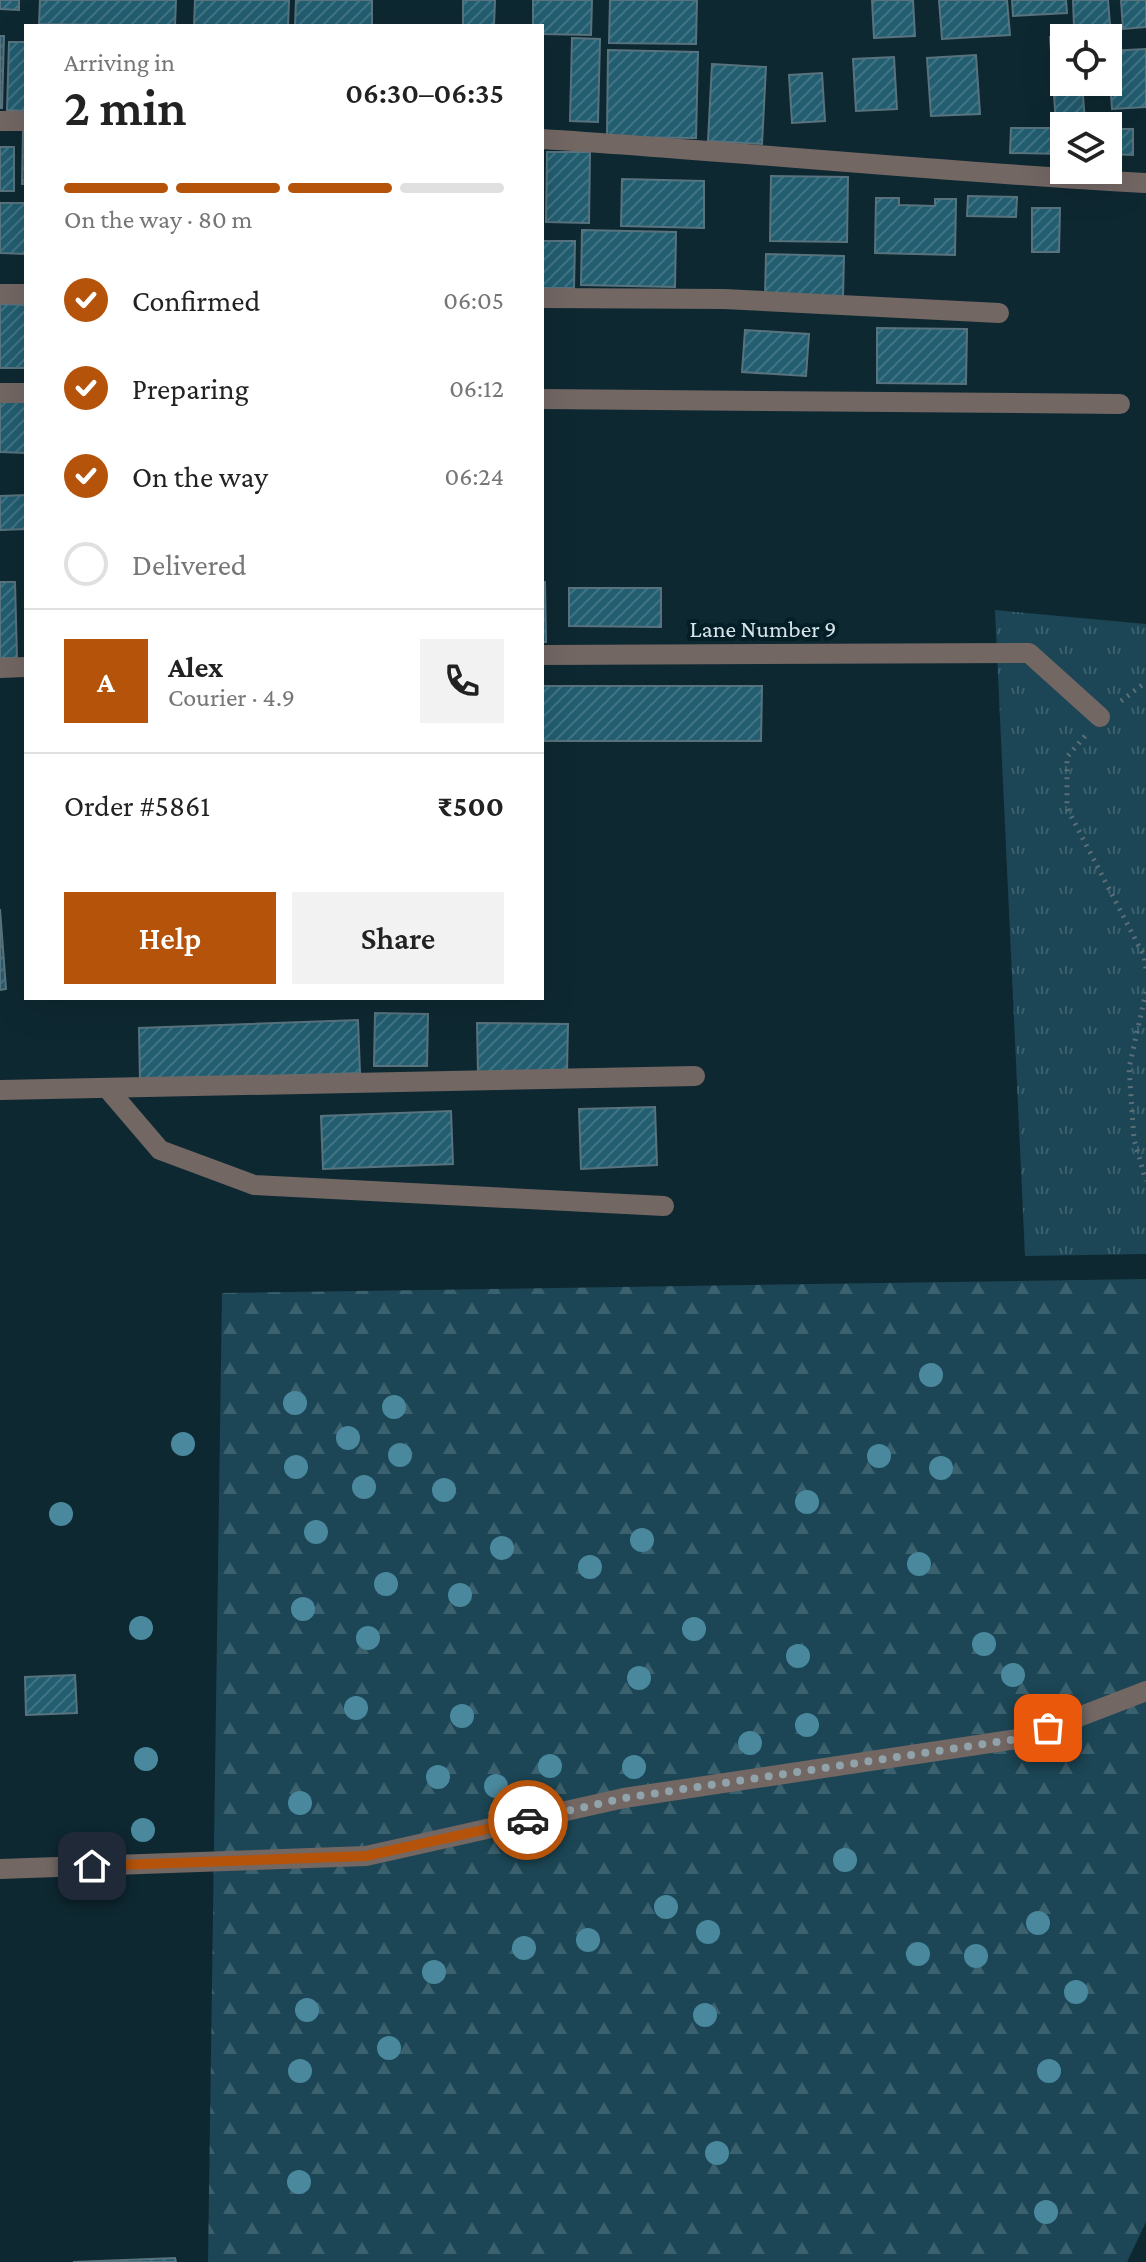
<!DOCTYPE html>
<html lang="en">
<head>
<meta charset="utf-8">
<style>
  :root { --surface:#fff; --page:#f2f2f2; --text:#222; --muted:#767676; --line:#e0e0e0; --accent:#b45309 }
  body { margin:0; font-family:"Crimson Pro",serif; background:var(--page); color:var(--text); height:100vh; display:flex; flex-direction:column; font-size:30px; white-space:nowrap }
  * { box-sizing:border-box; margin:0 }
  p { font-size:26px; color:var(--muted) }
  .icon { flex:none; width:44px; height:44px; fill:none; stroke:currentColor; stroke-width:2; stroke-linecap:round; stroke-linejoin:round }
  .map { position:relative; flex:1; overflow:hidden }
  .panel { position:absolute; left:24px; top:24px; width:520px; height:976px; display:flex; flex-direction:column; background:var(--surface); border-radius:0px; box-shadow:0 8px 32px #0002 }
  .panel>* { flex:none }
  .fabs { position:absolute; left:1050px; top:24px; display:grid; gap:16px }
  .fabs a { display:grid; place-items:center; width:72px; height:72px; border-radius:0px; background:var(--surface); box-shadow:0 8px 32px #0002; font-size:40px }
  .pin { position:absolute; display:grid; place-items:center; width:68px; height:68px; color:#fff; margin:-34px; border-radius:16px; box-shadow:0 4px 12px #0006 }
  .courier { position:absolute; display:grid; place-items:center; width:80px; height:80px; margin:-40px; border:6px solid #b45309; border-radius:50%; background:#fff; color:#222; box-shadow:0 2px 10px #0007 }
  .summary em { font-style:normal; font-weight:600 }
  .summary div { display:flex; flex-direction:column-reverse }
  .summary { display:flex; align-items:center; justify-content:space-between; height:136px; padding:0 40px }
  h1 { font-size:52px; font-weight:600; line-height:60px }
  .bar { display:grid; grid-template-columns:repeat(4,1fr); gap:12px 8px; align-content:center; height:96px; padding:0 40px }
  .bar i { height:10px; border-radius:6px; background:var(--line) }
  .bar .current { background:var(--accent) }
  .bar p { grid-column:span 4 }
  .line { display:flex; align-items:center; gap:20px; padding:0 40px; border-top:2px solid var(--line) }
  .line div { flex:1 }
  .round { display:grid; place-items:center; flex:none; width:84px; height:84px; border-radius:0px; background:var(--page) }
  ol { padding:0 40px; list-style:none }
  li { display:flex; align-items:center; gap:24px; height:88px }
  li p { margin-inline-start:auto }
  li .icon { padding:8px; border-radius:50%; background:var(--accent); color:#fff; stroke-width:4 }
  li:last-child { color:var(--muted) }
  li i { width:44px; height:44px; border:4px solid var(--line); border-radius:50% }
  .button { display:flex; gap:16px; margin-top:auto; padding:16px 40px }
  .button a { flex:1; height:92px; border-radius:0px; background:var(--accent); color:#fff; font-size:32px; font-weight:600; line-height:92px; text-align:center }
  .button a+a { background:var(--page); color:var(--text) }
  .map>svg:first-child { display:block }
  .grass { fill:url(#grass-tufts) }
  .forest { fill:url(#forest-firs) }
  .building { fill:url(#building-hatch); stroke:#58737e; stroke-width:2 }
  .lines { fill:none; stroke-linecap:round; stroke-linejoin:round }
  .path { stroke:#596e76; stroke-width:5; stroke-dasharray:2 6; stroke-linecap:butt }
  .minor { stroke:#736764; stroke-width:20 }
  .tree { fill:#4a889e }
  .done { stroke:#91a3aa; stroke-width:8; stroke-dasharray:0 14.4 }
  .route { stroke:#b45309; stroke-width:10 }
  .labels { text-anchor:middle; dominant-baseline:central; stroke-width:8; stroke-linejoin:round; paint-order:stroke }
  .street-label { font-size:24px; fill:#d7e5eb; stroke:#041e27 }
</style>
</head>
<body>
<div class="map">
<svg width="1146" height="2262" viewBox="0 0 1146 2262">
  <defs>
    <pattern id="grass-tufts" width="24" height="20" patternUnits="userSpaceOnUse" patternTransform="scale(2)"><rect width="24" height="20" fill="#1c4655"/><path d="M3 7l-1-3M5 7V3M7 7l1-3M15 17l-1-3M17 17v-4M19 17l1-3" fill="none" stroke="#3c616e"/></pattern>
    <pattern id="forest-firs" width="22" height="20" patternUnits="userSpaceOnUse" patternTransform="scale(2)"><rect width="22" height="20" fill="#1c4655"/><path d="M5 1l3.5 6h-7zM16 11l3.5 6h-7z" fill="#3c616e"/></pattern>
    <pattern id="building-hatch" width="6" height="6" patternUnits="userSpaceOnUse" patternTransform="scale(2)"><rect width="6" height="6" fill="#225d70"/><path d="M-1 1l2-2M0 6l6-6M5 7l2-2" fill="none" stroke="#417485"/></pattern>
  </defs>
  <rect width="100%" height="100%" fill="#0e2831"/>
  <path class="grass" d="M995,610L1146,624V1254L1025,1256Z"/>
  <path class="forest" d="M1146,1279V2222L1127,2262H208L222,1293Z"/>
  <g class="building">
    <path d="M0,0H19V10L0,9Z"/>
    <path d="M40,0H176L175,26L39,24Z"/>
    <path d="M195,0H289L288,26H194Z"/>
    <path d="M296,0H372V26H295Z"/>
    <path d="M463,0H495L494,26H463Z"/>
    <path d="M533,0H592L591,35L542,34V26H533Z"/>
    <path d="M610,0H697L696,44L609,43Z"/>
    <path d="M872,0H913L915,36L874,38Z"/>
    <path d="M939,0H1007L1010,35L942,39Z"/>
    <path d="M1012,0H1066L1067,13L1013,16Z"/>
    <path d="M1073,0H1108L1110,25L1074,27Z"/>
    <path d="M1121,0H1146V27L1123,29Z"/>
    <path d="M1079,35V38H1064V82H1082L1085,122L1056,124L1050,37Z"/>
    <path d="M0,36H4L2,108H0Z"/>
    <path d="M572,38L600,39L598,122L570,121Z"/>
    <path d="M9,42H26V111L7,110Z"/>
    <path d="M1146,49V107L1112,109L1108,51Z"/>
    <path d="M608,50L698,52L696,138L607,137Z"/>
    <path d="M976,55L980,114L931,116L927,58Z"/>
    <path d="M894,57L897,109L856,111L853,59Z"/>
    <path d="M712,64L766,67L762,144L708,141Z"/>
    <path d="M822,73L825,121L792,123L789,75Z"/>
    <path d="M1011,128H1064V154L1010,153Z"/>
    <path d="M1108,129H1133V155L1108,154Z"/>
    <path d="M23,131H26V184H22Z"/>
    <rect x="0" y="147" width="14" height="44"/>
    <path d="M547,152H590L589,223L546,222Z"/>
    <path d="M771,176L848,177L847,242L770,241Z"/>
    <path d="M622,179L704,181V228L621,226Z"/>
    <path d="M968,196L1017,197L1016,217L967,216Z"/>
    <path d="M876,198H899V205L935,206V199H956L955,255L875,253Z"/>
    <path d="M0,203H26V254L0,253Z"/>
    <path d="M1032,208H1060L1059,252H1032Z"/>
    <path d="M582,230L676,232L675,287L581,285Z"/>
    <path d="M542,241H575L574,288H542Z"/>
    <path d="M766,254L844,256L843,297L765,296Z"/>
    <path d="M0,304L26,305V368H0Z"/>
    <path d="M877,328L967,329L966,384L877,383Z"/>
    <path d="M745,330L809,334L806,376L742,372Z"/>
    <path d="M0,400L26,401V453L0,452Z"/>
    <path d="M26,495V529L0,530V496Z"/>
    <path d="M0,582H15L17,658H0Z"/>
    <path d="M542,582H545L546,642H542Z"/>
    <path d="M569,588H661V627L569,626Z"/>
    <path d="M542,686H762L761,741H542Z"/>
    <path d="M0,909L6,989L0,990Z"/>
    <path d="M375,1013L428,1014L427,1066H374Z"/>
    <path d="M358,1020L360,1073L140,1081L139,1028Z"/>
    <path d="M477,1023L568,1024L567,1072L478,1074Z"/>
    <path d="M655,1107L657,1165L581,1169L579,1109Z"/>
    <path d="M451,1111L453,1164L323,1169L321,1116Z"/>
    <path d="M75,1675L77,1713L26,1715L25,1677Z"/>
    <path d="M175,2258L176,2262H73Z"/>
  </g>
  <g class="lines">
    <g class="path">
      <path d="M1121,701L1146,682"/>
      <path d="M1085,736L1067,757V808L1144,956L1146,969"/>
      <path d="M1146,992L1129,1068L1134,1139L1146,1181"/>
    </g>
    <g class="minor">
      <path d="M0,121H26"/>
      <path d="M542,139C743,152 944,172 1145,183"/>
      <path d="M0,294H26"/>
      <path d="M542,298L724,299L999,313"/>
      <path d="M0,393H26"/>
      <path d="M542,399L1120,404"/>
      <path d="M542,655L1029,653L1100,717"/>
      <path d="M0,668L26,667"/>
      <path d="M107,1088L160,1150L254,1185L664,1206"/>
      <path d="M0,1090L695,1076"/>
      <path d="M0,1869L366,1856L624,1798L1024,1738L1146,1691"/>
    </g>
  </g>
  <g class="tree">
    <circle cx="931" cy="1375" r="12"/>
    <circle cx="295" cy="1403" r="12"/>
    <circle cx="394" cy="1407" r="12"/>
    <circle cx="348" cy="1438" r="12"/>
    <circle cx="183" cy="1444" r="12"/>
    <circle cx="400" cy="1455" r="12"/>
    <circle cx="879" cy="1456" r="12"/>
    <circle cx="296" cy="1467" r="12"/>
    <circle cx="941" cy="1468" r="12"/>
    <circle cx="364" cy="1487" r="12"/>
    <circle cx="444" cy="1490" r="12"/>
    <circle cx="807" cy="1502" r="12"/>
    <circle cx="61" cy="1514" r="12"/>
    <circle cx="316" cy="1532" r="12"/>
    <circle cx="642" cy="1540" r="12"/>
    <circle cx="502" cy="1548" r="12"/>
    <circle cx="919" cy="1564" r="12"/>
    <circle cx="590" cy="1567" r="12"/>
    <circle cx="386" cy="1584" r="12"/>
    <circle cx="460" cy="1595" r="12"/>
    <circle cx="303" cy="1609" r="12"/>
    <circle cx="141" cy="1628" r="12"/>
    <circle cx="694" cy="1629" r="12"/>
    <circle cx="368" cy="1638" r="12"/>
    <circle cx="984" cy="1644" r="12"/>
    <circle cx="798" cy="1656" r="12"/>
    <circle cx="1013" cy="1675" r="12"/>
    <circle cx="639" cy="1678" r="12"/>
    <circle cx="356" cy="1708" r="12"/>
    <circle cx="462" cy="1716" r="12"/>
    <circle cx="807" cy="1725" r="12"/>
    <circle cx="750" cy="1743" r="12"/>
    <circle cx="146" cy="1759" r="12"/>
    <circle cx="550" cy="1766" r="12"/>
    <circle cx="634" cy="1767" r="12"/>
    <circle cx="438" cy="1777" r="12"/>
    <circle cx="496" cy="1786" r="12"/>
    <circle cx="300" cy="1803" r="12"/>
    <circle cx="143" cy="1830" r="12"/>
    <circle cx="845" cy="1860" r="12"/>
    <circle cx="666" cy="1907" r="12"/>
    <circle cx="1038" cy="1923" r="12"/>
    <circle cx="708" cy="1932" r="12"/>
    <circle cx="588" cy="1940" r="12"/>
    <circle cx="524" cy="1948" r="12"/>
    <circle cx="918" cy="1954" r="12"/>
    <circle cx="976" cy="1956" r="12"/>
    <circle cx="434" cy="1972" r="12"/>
    <circle cx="1076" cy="1992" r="12"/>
    <circle cx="307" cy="2010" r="12"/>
    <circle cx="705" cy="2015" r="12"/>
    <circle cx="389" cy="2048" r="12"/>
    <circle cx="300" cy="2071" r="12"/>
    <circle cx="1049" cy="2071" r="12"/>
    <circle cx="717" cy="2153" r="12"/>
    <circle cx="299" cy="2182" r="12"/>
    <circle cx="1046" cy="2212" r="12"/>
  </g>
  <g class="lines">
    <path class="done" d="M528,1820L624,1798L1024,1738L1048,1728"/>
    <path class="route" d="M92,1866L366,1856L528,1820"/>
  </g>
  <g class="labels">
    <g class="street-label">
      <text x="763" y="628">Lane Number 9</text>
    </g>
  </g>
</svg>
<div class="fabs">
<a><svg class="icon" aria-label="locate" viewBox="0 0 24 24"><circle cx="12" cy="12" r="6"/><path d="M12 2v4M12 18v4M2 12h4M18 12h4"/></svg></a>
<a><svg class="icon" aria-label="layers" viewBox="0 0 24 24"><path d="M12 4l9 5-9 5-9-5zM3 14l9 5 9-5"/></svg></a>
</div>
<div class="pin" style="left:1048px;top:1728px;background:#ea580c"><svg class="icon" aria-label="bag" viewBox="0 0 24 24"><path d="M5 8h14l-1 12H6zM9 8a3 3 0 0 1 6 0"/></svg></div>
<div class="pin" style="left:92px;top:1866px;background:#1f2937"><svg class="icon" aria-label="home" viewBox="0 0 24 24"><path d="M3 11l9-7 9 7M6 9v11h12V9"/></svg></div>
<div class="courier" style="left:528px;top:1820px"><svg class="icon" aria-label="car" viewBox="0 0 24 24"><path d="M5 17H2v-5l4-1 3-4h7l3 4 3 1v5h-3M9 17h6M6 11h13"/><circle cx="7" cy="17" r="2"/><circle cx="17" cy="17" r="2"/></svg></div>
<section class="panel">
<div class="summary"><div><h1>2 min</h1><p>Arriving in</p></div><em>06:30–06:35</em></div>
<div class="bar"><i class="current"></i><i class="current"></i><i class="current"></i><i></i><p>On the way · 80 m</p></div>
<ol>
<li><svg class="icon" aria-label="check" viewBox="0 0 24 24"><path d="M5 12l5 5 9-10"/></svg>Confirmed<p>06:05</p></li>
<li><svg class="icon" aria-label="check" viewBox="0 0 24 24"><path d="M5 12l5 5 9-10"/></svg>Preparing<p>06:12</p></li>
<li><svg class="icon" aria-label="check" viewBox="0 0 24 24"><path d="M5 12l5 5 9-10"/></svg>On the way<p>06:24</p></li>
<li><i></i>Delivered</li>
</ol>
<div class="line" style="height:144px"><b class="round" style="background:var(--accent);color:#fff">A</b><div><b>Alex</b><p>Courier · 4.9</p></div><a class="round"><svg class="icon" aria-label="phone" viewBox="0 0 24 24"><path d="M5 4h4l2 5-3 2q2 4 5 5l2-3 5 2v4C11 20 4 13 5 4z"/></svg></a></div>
<div class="line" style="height:104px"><div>Order #5861</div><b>₹500</b></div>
<div class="button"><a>Help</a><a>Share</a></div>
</section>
</div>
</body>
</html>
